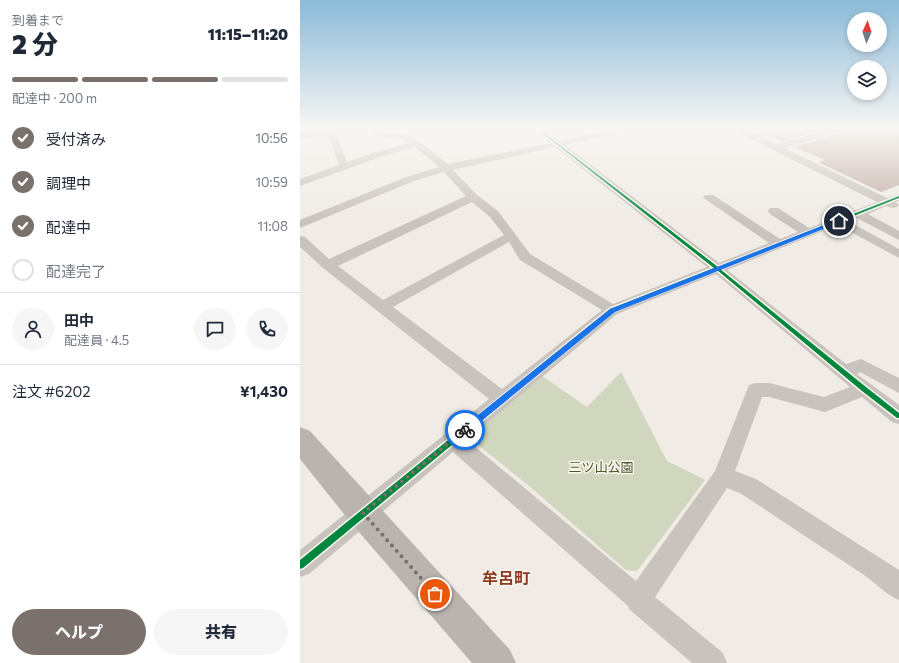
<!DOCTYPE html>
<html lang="ja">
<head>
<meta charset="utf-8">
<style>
  :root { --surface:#fff; --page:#f6f6f7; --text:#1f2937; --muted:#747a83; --line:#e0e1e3; --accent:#7a716c }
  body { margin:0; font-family:Commissioner,"Noto Sans JP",sans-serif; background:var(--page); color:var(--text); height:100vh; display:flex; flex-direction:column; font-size:15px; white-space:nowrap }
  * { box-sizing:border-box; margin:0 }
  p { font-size:13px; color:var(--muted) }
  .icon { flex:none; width:22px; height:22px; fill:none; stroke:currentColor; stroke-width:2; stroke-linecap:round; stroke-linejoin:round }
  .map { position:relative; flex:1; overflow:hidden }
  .sheet { display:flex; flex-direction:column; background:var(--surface); width:300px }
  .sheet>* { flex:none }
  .needle { width:26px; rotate:3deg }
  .fabs { position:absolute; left:547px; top:12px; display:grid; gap:8px }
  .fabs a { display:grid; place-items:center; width:40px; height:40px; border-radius:50%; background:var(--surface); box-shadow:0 2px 6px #0003; font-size:20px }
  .pin { position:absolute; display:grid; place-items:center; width:34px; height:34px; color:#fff; margin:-17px; border:2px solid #fff; border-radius:50%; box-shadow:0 1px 4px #0007 }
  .courier { position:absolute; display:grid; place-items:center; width:40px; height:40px; margin:-20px; border:3px solid #1a73e8; border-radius:50%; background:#fff; color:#222; box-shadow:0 1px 5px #0007 }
  .overview em { font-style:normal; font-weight:800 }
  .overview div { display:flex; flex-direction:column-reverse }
  .overview { display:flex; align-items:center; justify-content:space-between; height:68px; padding:0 12px }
  h1 { font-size:26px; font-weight:800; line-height:30px }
  .bar { display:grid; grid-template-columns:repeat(4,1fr); gap:6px 4px; align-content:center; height:48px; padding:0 12px }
  .bar i { height:5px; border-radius:3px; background:var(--line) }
  .bar .on { background:var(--accent) }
  .bar p { grid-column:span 4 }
  .line { display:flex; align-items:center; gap:10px; padding:0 12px; border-top:1px solid var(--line) }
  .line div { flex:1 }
  .round { display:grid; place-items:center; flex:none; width:42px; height:42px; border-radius:21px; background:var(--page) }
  ol { padding:0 12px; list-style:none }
  li { display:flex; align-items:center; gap:12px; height:44px }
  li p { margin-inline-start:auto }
  li .icon { padding:4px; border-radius:50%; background:var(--accent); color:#fff; stroke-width:4 }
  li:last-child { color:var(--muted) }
  li i { width:22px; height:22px; border:2px solid var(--line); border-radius:50% }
  .button { display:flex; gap:8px; margin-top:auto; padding:8px 12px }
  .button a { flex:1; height:46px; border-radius:24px; background:var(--accent); color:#fff; font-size:16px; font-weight:800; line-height:46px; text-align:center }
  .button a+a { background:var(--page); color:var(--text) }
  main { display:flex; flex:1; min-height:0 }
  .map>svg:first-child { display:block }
  .green { fill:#d1d6bf }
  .building { fill:#c3afa7 }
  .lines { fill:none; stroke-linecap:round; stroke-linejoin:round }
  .minor { fill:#c9c3be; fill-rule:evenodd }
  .secondary { fill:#bab3ae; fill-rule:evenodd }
  .cycleway-casing { stroke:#fbf5ee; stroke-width:3 }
  .cycleway { fill:#00873e; fill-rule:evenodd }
  .route { fill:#1a73e8 }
  .done { stroke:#7a716c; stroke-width:4; stroke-dasharray:0 7.2 }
  .labels { text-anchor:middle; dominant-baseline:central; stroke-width:3; stroke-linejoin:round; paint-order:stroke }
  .near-park-label { font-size:13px; fill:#4a5a2e; stroke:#fbf5ee }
  .near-quarter-label { font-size:16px; font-weight:bold; fill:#8c3b22; stroke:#fbf5ee }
</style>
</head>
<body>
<main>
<section class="sheet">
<div class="overview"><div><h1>2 分</h1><p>到着まで</p></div><em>11:15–11:20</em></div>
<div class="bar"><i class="on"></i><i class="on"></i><i class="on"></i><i></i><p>配達中 · 200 m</p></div>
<ol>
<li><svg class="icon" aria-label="check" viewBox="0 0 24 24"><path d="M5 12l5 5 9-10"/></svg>受付済み<p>10:56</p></li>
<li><svg class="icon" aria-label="check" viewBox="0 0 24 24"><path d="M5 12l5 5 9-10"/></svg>調理中<p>10:59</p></li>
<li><svg class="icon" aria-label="check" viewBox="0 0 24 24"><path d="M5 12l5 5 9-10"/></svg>配達中<p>11:08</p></li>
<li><i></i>配達完了</li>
</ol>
<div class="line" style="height:72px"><a class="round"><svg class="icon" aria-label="person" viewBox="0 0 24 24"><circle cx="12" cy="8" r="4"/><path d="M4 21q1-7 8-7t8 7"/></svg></a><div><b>田中</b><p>配達員 · 4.5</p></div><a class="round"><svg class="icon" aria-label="chat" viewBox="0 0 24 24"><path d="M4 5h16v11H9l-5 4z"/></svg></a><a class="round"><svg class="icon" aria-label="phone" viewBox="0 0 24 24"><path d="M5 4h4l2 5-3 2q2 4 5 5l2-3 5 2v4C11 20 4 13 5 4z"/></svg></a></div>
<div class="line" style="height:52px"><div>注文 #6202</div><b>¥1,430</b></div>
<div class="button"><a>ヘルプ</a><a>共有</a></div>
</section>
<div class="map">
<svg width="599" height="663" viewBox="0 0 599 663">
  <rect width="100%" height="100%" fill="#f0ebe5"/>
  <path class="green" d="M321,372L367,461L405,480L337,571L326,570L228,485L173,441L176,432L242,376L287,407Z"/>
  <g class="building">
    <path d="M486,129H529L482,141L471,136L484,132Z"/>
    <path d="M548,129H599V185L581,192L518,162L525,160L494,147L546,132Z"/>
  </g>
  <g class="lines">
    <path class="minor" d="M27,129H44L43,131L36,132L47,162L77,152L109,143C96,134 78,142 67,129H76L80,132L109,135L124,145L148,164L250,143L234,129H243L259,141L314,129H329L328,131L265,145L419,263L469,243L405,199L403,197L405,195H413L480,239L498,232L470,214L468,211L470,208H478L509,228L577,202L435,131L434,129H444L454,133L472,129H485L484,131L461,137L476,144L534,129H547L546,131L484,148L587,198L599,194V201L596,202L599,205L597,207L593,208L586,206L568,214L599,231V240L557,218L548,221L599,249V258L538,225L427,270L546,364L561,359L599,378V393L560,372L557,374L599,405V424L592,422L562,397L525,412L469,397H462L435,471L456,479L599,570V600C588,596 575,583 564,575L440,493L427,488L355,597L423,653L427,663H392L329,609L328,606L153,452L9,574L0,577V550L189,399L23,268L0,247V236L5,237L29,259L166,196L144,172L114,181L0,228V220L106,177L139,167L115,147L83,156L0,186V179L39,165L28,134L0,139V133ZM255,147L407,267L313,304L230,254L198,211L177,195L153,170ZM172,202L190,217L204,235L83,300L38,266ZM209,242L220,260L302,310L202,389L93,307ZM416,274L550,387L524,397L469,383H455L449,385L415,471L336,581L167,440L317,314Z"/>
    <path class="secondary" d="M0,427L10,431L210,650L216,663H172L52,524L0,459Z"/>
    <defs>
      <path id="cycleway" d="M237,129H239L418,267L599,196V198L420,269L566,387L599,413V418H597L562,391L417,270L314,311L3,568L0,569V560L310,309L414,268Z"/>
    </defs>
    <use href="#cycleway" class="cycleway-casing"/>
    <use href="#cycleway" class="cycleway"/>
  </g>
  <linearGradient id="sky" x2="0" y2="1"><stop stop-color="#8bbad8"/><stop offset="0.58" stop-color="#f8f6f3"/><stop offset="1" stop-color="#f8f6f3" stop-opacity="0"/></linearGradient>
  <rect width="599" height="221" fill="url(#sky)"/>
  <path class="route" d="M539,219L541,222L315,312L168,432H163V427L310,309Z"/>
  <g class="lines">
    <path class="done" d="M135,594L63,513L165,430"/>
  </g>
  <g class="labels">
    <g class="near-park-label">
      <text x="301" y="467">三ツ山公園</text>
    </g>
    <g class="near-quarter-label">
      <text x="206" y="577">牟呂町</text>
    </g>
  </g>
</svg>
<div class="fabs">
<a><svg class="needle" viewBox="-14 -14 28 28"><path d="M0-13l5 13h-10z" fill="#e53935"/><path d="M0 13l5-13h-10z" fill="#747a83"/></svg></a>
<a><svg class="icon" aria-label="layers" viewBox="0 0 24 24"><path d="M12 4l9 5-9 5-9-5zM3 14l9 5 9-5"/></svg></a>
</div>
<div class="pin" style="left:135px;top:594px;background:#ea580c"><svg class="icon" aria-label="bag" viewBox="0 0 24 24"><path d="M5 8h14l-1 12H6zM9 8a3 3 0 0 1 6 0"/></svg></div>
<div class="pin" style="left:539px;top:221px;background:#1f2937"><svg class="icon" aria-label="home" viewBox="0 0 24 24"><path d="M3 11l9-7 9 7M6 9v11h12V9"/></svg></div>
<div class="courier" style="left:165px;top:430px"><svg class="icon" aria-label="bike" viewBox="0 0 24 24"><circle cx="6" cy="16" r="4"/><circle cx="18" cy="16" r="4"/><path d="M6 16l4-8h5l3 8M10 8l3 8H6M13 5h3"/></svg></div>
</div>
</main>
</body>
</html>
